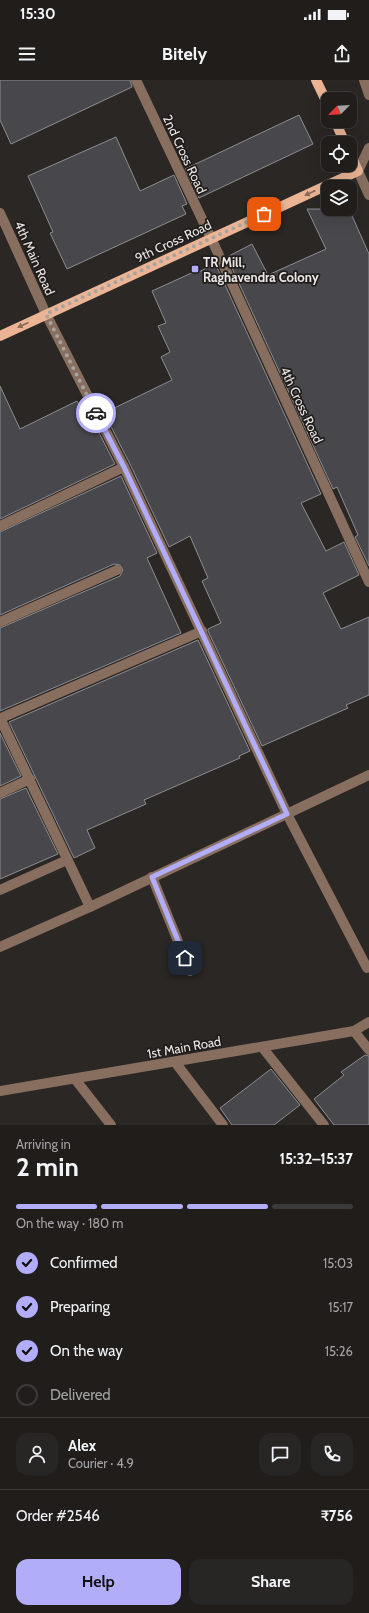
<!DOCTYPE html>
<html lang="en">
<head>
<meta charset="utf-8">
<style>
  :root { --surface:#201d1b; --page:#282624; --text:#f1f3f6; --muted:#a2a2a3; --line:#3d3b3a; --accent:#b2adf9 }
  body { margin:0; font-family:Cabin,sans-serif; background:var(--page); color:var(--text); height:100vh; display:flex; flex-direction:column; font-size:15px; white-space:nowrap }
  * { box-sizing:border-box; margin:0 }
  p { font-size:13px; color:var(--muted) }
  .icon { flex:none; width:22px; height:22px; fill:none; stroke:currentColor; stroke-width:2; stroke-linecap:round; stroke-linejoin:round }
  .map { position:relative; height:1045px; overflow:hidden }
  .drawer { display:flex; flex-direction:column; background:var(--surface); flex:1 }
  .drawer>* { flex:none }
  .needle { width:26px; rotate:246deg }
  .tools { position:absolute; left:321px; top:12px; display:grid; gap:8px }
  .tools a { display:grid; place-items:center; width:36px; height:36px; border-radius:8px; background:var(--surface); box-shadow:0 4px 16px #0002,0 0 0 1px var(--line); font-size:20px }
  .pin { position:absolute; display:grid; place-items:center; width:34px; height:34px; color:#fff; margin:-17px; border-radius:8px; box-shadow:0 2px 6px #0006 }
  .courier { position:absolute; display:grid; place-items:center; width:40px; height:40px; margin:-20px; border:3px solid #b2adf9; border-radius:50%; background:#fff; color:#222; box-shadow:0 1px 5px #0007 }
  .overview em { font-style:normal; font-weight:700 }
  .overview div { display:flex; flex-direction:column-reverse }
  .overview { display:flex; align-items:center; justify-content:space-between; height:68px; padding:0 16px }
  h1 { font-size:26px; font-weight:700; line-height:30px }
  .bar { display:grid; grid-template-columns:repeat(4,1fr); gap:6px 4px; align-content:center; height:48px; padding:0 16px }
  .bar i { height:5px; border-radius:3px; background:var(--line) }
  .bar .current { background:var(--accent) }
  .bar p { grid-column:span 4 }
  .line { display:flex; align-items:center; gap:10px; padding:0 16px; border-top:1px solid var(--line) }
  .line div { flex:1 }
  .round { display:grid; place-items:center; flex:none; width:42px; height:42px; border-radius:12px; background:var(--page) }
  ol { padding:0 16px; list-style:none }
  li { display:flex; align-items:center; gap:12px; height:44px }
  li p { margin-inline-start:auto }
  li .icon { padding:4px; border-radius:50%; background:var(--accent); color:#111; stroke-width:4 }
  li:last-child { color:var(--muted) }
  li i { width:22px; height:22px; border:2px solid var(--line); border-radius:50% }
  .action { display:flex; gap:8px; margin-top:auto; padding:8px 16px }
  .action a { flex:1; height:46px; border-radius:12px; background:var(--accent); color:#111; font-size:16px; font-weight:700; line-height:46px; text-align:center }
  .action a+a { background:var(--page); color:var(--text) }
  .status { display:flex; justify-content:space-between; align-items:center; height:28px; padding:0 20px; background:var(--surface); direction:ltr }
  .status svg { height:11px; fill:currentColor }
  header { display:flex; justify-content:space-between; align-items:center; height:52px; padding:0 16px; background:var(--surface); font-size:18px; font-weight:700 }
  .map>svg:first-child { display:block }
  .building { fill:#48484c; stroke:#8d8d92 }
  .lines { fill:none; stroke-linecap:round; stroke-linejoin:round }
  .minor { stroke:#886e5f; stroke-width:10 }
  .major { stroke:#ebb595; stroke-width:10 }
  .oneway { fill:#866958 }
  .done { stroke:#a6a3a1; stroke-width:4; stroke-dasharray:0 7.2 }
  .route { stroke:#b2adf9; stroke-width:5 }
  .poi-dot { fill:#b2adf9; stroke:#211d1b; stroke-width:1.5 }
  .labels { text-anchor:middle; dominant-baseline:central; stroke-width:3.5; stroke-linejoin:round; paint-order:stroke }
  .street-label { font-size:13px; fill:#e9e6e5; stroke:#211d1b }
  .poi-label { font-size:13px; font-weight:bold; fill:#e9e6e5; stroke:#211d1b; text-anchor:start }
</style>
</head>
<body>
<div class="status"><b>15:30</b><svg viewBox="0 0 49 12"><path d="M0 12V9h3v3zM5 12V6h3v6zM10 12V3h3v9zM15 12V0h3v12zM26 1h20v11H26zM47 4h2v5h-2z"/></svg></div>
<header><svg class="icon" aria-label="menu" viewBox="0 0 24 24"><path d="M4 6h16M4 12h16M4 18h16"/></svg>Bitely<svg class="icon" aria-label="share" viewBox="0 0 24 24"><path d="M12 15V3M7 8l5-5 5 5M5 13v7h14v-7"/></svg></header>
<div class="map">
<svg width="369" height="1045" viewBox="0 0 369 1045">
  <rect width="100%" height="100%" fill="#2a2724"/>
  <g class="building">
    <path d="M0,0H130L132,7L11,64L0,40Z"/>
    <path d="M299,35L313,64L199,118L185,89Z"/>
    <path d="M116,57L140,111L174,95L187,124L182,126L186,134L67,189L50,153L53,152L28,96Z"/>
    <path d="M307,129H349L369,174V486L355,457L358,455L337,407L333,409L227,177L252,164L268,195L326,169Z"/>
    <path d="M215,183L321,414L301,423L326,471L344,462L359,495L323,513L341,549L369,537V615L346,625L348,628L262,666L208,551V549L221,543L202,501L208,498L190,456L169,467L130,384L104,333L172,300L161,277L170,272L158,246L166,243L152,211L198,190L199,192Z"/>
    <path d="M0,306L20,349L77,321L86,342L92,339L115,384L0,439Z"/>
    <path d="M121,396L157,473L147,478L181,553L0,631V548L120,496L123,490L120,485L114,484L0,535V452Z"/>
    <path d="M198,560L250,671L239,676L240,678L144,720L146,724L87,750L95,768L74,778L9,642Z"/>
    <path d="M0,653L21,696L0,706Z"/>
    <path d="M26,708L58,774L0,799V719Z"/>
    <path d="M365,975L369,976V1045H334L314,1019L344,995L341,992Z"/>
    <path d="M271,989L300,1025L274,1045H232L220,1028Z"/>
  </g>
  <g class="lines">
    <g class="minor">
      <path d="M136,0L211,158L369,502"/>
      <path d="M364,0L369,15"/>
      <path d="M358,91L369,115"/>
      <path d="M358,91L369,68"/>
      <path d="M0,133L46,234L124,387L287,734L367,888"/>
      <path d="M0,446L124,387"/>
      <path d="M0,542L117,490"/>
      <path d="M0,638L90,827"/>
      <path d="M1,638L202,551"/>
      <path d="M0,713L30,699"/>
      <path d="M152,797L190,891"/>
      <path d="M0,810L67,780"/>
      <path d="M0,867L90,827L369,695"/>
      <path d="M354,951L369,970"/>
      <path d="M262,967L324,1045"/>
      <path d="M175,982L223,1045"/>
      <path d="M75,999L111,1045"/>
      <path d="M0,1011L354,951L369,942"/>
    </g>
    <g class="major">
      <path d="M316,0L328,25"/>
      <path d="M335,41L345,63"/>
      <path d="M0,256L358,91L350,74"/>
    </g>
  </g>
  <defs><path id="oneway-solid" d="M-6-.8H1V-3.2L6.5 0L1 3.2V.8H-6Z"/></defs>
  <g class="oneway">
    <use href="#oneway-solid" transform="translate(310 113) rotate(155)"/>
    <use href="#oneway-solid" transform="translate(23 245) rotate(155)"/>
  </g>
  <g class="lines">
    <path class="done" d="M96,333L46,234L264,134"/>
    <path class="route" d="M96,333L124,387L287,734L152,797L185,878"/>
  </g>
  <rect class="poi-dot" x="191" y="185" width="8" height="8" rx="2"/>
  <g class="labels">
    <g class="street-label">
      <text transform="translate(185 74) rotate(65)">2nd Cross Road</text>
      <text transform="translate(173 161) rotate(-25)">9th Cross Road</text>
      <text transform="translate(35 178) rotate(66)">4th Main Road</text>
      <text transform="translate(302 325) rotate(65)">4th Cross Road</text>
      <text transform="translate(184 967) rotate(-10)">1st Main Road</text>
    </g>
    <g class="poi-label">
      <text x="203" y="182">TR Mill,<tspan x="203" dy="15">Raghavendra Colony</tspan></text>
    </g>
  </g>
</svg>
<div class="tools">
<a><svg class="needle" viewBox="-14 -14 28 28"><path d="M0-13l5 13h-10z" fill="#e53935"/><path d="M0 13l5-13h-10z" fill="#a2a2a3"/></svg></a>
<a><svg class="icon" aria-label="locate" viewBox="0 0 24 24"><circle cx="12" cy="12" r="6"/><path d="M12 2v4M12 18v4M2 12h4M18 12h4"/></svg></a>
<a><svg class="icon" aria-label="layers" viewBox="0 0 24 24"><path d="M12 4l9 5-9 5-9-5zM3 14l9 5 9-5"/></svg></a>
</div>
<div class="pin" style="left:264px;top:134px;background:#ea580c"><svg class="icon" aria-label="bag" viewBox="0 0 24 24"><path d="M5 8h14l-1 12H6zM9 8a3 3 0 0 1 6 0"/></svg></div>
<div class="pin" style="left:185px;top:878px;background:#1f2937"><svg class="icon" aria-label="home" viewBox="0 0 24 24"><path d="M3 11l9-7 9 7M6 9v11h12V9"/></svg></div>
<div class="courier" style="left:96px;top:333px"><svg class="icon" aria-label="car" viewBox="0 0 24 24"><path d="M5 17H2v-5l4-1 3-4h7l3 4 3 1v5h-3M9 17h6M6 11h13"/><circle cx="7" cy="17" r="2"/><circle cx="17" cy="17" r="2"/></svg></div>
</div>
<section class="drawer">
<div class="overview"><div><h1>2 min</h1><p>Arriving in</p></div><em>15:32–15:37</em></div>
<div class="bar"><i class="current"></i><i class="current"></i><i class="current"></i><i></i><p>On the way · 180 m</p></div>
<ol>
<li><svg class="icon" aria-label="check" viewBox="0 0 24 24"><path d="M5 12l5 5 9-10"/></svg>Confirmed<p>15:03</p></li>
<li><svg class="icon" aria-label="check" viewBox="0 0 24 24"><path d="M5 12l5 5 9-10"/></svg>Preparing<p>15:17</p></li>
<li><svg class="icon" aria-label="check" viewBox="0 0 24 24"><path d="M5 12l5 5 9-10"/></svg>On the way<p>15:26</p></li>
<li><i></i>Delivered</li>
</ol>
<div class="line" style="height:72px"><a class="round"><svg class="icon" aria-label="person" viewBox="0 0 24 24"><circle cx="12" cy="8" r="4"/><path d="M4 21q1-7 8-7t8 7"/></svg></a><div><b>Alex</b><p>Courier · 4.9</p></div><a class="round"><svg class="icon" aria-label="chat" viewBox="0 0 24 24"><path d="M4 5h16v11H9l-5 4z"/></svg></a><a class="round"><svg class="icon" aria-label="phone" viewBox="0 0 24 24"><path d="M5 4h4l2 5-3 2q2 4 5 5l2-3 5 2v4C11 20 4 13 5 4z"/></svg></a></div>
<div class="line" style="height:52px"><div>Order #2546</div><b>₹756</b></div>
<div class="action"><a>Help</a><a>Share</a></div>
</section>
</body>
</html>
